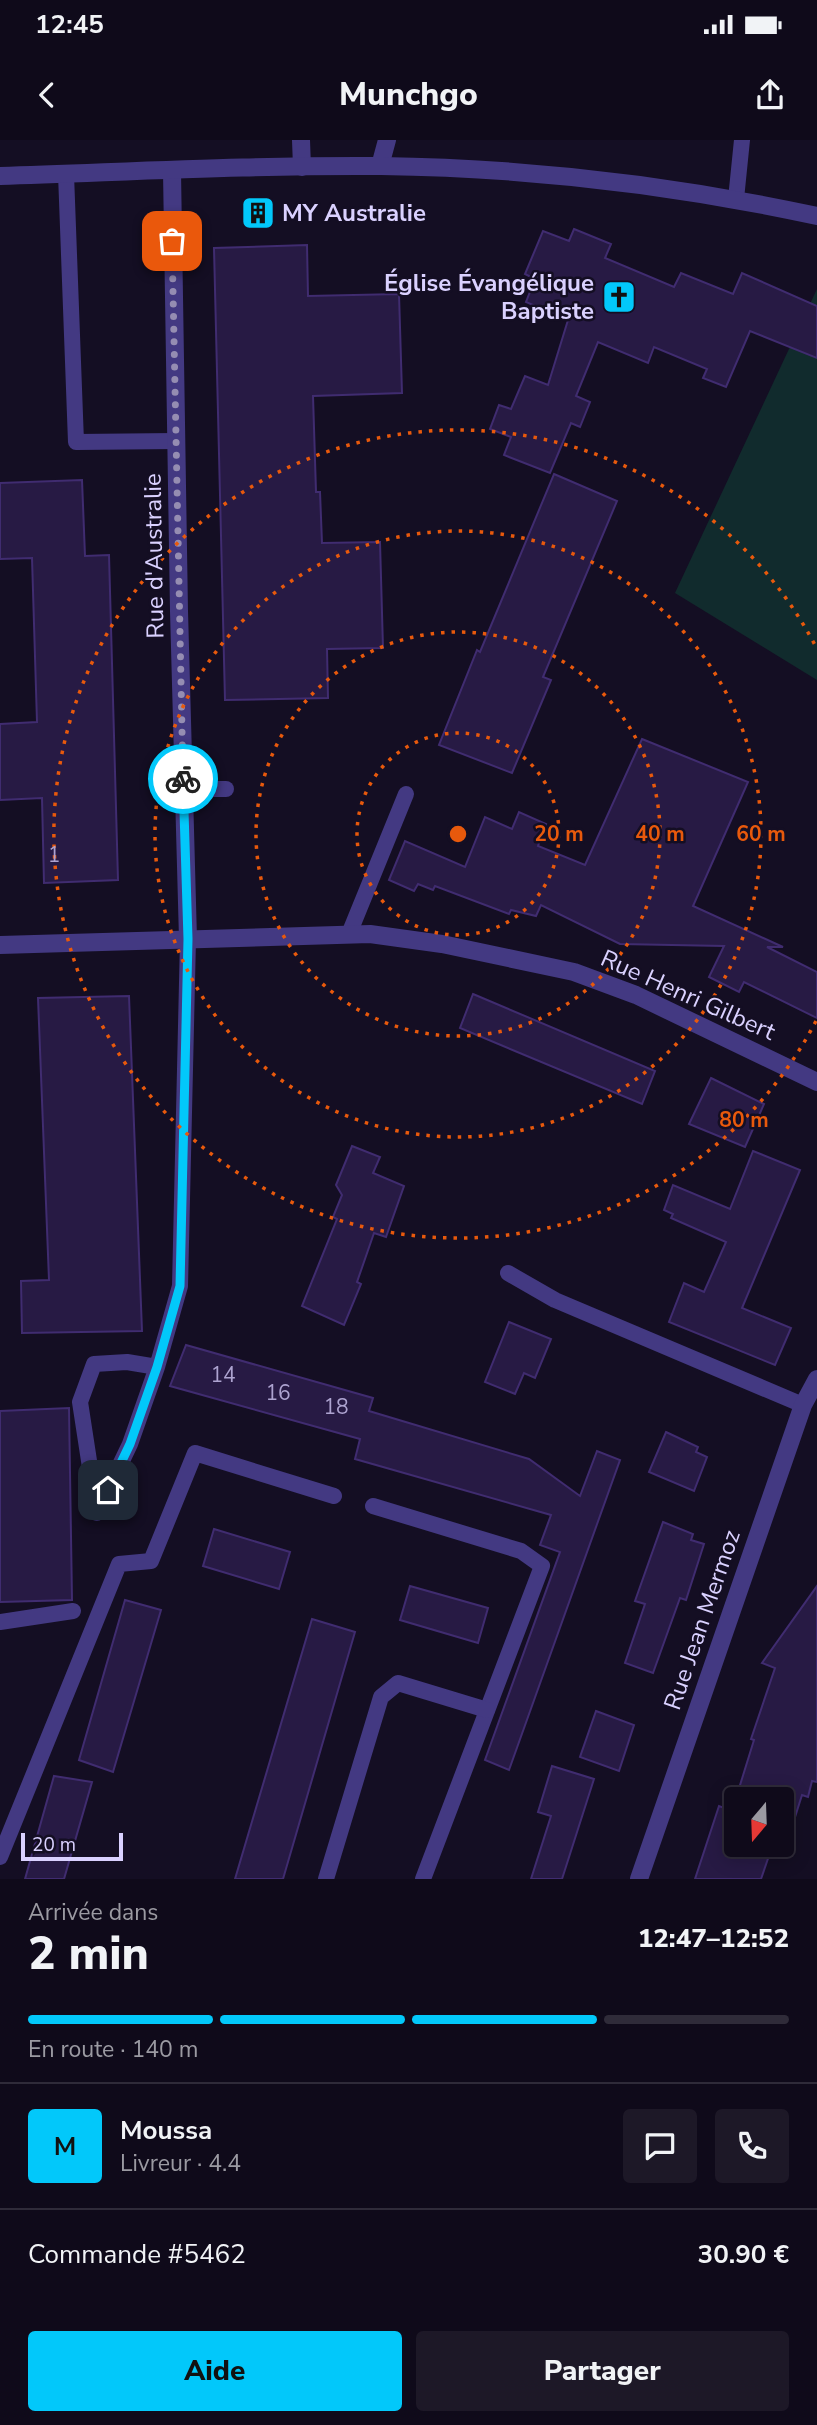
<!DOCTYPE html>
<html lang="fr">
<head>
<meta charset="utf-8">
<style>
  :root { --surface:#0f0a1a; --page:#1d1827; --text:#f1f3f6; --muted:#9b9aa2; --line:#2f2b39; --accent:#02c8fa }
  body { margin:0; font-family:"Nunito Sans",sans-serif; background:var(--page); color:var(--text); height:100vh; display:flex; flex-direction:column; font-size:26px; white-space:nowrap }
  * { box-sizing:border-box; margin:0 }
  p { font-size:23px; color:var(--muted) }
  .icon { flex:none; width:38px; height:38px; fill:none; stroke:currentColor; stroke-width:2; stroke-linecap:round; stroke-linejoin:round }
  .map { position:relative; height:1739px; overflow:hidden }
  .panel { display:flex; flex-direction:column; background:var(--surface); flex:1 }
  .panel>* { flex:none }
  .needle { width:46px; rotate:199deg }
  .buttons { position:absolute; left:724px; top:1647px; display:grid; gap:14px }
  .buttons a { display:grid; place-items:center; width:70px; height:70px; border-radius:7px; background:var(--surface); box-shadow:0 4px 18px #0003,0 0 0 2px var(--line); font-size:35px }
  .scale { position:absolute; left:21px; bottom:18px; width:102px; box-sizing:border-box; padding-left:7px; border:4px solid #dad1ff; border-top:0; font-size:19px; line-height:24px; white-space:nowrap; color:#dad1ff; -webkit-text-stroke:5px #140e23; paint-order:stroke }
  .pin { position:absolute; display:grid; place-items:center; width:60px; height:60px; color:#fff; margin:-30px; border-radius:14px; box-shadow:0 4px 10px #0006 }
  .courier { position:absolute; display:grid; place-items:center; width:70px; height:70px; margin:-35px; border:5px solid #02c8fa; border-radius:50%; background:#fff; color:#222; box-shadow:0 2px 9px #0007 }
  .headline em { font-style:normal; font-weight:800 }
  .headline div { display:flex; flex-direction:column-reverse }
  .headline { display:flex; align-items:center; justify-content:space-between; height:119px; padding:0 28px }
  h1 { font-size:46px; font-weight:800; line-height:52px }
  .bar { display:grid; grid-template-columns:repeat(4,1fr); gap:10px 7px; align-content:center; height:84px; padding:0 28px }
  .bar i { height:9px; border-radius:5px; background:var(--line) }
  .bar .selected { background:var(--accent) }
  .bar p { grid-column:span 4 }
  .line { display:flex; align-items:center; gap:18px; padding:0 28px; border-top:2px solid var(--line) }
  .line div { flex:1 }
  .round { display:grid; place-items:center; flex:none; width:74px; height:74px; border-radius:7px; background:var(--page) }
  .primary-button { display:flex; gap:14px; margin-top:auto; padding:14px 28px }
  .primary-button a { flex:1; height:80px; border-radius:7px; background:var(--accent); color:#111; font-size:28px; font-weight:800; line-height:80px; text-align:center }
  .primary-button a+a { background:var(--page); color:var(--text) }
  .status { display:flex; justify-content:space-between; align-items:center; height:49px; padding:0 35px; background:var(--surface); direction:ltr }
  .status svg { height:19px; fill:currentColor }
  header { display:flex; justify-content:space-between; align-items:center; height:91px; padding:0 28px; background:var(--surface); font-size:32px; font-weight:800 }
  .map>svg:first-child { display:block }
  .green { fill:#112b2d }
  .building { fill:#271a44; stroke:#402c70; stroke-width:2 }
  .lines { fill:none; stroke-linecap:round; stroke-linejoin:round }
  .service { stroke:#433982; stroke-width:16 }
  .minor { stroke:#433982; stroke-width:18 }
  .done { stroke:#958db2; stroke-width:7; stroke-dasharray:0 12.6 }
  .route { stroke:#02c8fa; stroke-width:9 }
  .ring { fill:none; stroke:#e8590c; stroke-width:3.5; stroke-dasharray:3.5 7 }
  .labels { text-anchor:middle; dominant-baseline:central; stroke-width:5; stroke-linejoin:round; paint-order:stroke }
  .number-label { font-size:21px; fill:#ada3d0 }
  .poi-label { font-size:24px; font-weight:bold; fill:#dad1ff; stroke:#140e23; text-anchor:start }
  .street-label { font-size:24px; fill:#dad1ff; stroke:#140e23 }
  .centre { fill:#e8590c; stroke:#140e23; stroke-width:3.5 }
  .ring-label { font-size:21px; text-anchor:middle; font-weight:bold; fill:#e8590c; stroke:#140e23; stroke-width:5; stroke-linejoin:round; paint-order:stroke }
</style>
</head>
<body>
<div class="status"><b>12:45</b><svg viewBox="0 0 49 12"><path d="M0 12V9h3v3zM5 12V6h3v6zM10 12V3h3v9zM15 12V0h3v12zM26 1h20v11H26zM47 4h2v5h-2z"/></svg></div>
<header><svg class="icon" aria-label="back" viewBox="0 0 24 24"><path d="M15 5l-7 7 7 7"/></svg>Munchgo<svg class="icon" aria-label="share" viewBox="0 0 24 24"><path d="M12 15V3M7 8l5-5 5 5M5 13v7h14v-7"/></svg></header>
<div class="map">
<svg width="817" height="1739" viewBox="0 0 817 1739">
  <rect width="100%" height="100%" fill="#140e23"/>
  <path class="green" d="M817,149V540L675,453Z"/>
  <g class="building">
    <path d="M574,89L611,104L605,118L674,147L681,133L733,154L742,133L817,166V218L750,191L726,247L703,238L707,229L654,207L648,223L598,202L576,256L590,262L580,287L571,283L550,333L504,315L511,297L490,289L499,265L511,269L525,236L548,245L568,180L526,162L535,139L525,134L543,91L569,101Z"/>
    <path d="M307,105L308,156L399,154L402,253L313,256L316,352H320L322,403L380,402L383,508L327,509L328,558L225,560L214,108Z"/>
    <path d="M554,334L617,361L543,537L551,540L512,633L439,605L477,510L480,512Z"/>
    <path d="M82,340L85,416L109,415L118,740L44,743L42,658L0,660V584L37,582L32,418L0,419V343Z"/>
    <path d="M642,599L748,642L693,766L783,807H767L817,832V878L744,842L739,852L709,837L724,806L620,804L541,765L536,776L511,770L509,774L435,746L433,750L418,744L414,751L389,740L405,701L465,727L485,677L512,689L519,672L546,684L538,706L585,725Z"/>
    <path d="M473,854L655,931L642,964L460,888Z"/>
    <path d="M129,856L142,1191L22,1193L21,1141L49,1140L38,858Z"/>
    <path d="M711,938L764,964L745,1007L689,984Z"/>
    <path d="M352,1006L380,1017L373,1033L404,1046L386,1097L374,1093L357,1142L361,1144L344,1185L302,1166L337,1079L333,1077L342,1055L336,1045Z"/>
    <path d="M753,1011L800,1030L742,1168L791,1188L775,1225L669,1182L684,1143L704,1152L726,1102L671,1078L673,1074L664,1070L673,1045L730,1069Z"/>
    <path d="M509,1182L551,1199L535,1238L524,1233L515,1254L485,1242Z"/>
    <path d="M186,1205L373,1258L369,1271L529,1319L580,1356L597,1311L620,1320L509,1630L485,1620L560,1412L540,1405L551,1375L355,1319L360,1299L170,1246Z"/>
    <path d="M69,1268L72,1460L0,1462V1271Z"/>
    <path d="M666,1292L698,1307L696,1312L707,1317L694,1351L649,1332Z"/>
    <path d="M663,1382L693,1394L691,1400L704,1404L686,1460L680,1458L653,1533L625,1523L645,1464L635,1461Z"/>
    <path d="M214,1389L290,1412L279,1449L203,1426Z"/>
    <path d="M410,1446L488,1468L478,1503L400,1480Z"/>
    <path d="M817,1446V1642L812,1641L808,1657L802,1655L790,1693L782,1690V1659H737V1704H773L761,1739H695L719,1666L732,1671L754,1600L751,1599L775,1528L762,1523Z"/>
    <path d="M125,1460L161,1470L113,1632L79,1620Z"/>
    <path d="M312,1479L355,1492L283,1739H235Z"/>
    <path d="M596,1571L634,1585L619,1631L580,1617Z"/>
    <path d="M552,1626L594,1639L562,1739H531L551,1676L538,1672Z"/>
    <path d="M54,1636L92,1642L64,1739H25Z"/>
  </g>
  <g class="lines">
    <g class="service">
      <path d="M66,34L76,302L176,301"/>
      <path d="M736,59L742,0"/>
      <path d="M183,649H226"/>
      <path d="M349,794L406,654"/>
      <path d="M508,1133L555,1160L803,1265"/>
      <path d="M157,1227L130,1304L97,1373L80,1262L94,1224L127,1222L157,1227L180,1146L188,799"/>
      <path d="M373,1366L521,1411L542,1426L423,1739"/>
      <path d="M0,1482L73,1471"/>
      <path d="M0,1717L119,1424L151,1421L195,1313L334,1356"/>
      <path d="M326,1739L381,1557L398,1543L487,1570"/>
    </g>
    <g class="minor">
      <path d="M301,0L302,27"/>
      <path d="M380,26L387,0"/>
      <path d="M172,31L179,471L188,799"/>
      <path d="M0,36C127,32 254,25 381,26C527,28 674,45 817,76"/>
      <path d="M0,805L370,794L442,804L574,832L636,855L817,942"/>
      <path d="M639,1739L803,1265L817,1239"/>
    </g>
  </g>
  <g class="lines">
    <path class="done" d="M172,101L183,639"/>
    <path class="route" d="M108,1350L130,1304L157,1227L180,1146L188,799L183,639"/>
  </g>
  <g class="ring">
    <circle cx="458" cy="694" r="101"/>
    <circle cx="458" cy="694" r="202"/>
    <circle cx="458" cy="694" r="303"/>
    <path d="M816 881A404 404 0 1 1 816 507"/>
  </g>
  <defs>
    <symbol id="building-square" viewBox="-11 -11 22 22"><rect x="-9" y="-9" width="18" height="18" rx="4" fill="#02c8fa" stroke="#140e23"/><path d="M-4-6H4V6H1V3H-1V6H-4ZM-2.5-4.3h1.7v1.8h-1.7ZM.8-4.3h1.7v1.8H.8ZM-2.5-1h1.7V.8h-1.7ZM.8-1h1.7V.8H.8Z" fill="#111"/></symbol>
    <symbol id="church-square" viewBox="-11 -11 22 22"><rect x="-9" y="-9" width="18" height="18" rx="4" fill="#02c8fa" stroke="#140e23"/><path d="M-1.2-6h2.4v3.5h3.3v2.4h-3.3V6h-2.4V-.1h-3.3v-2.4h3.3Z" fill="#111"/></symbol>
  </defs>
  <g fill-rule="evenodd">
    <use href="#building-square" x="239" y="54" width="38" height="38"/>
    <use href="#church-square" x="600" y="138" width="38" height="38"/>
  </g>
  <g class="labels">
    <g class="number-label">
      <text x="54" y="715">1</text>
      <text x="223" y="1235">14</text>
      <text x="278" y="1253">16</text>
      <text x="336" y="1267">18</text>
    </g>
    <g class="poi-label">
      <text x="282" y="73">MY Australie</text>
      <text x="594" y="143" text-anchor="end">Église Évangélique<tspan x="594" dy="28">Baptiste</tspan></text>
    </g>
    <g class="street-label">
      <text transform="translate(154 416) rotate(-91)">Rue d'Australie</text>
      <text transform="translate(688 855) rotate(24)">Rue Henri Gilbert</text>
      <text transform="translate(702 1480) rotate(-71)">Rue Jean Mermoz</text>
    </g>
  </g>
  <circle cx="458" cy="694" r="10" class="centre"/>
  <g class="ring-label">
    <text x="559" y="701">20 m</text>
    <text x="660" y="701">40 m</text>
    <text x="761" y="701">60 m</text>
    <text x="744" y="987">80 m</text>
  </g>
</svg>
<div class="buttons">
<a><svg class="needle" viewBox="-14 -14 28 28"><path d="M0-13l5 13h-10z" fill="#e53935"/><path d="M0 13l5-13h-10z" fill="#9b9aa2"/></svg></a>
</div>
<div class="scale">20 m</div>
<div class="pin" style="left:172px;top:101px;background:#ea580c"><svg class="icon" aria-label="bag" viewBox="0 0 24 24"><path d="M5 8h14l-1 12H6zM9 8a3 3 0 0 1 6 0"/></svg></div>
<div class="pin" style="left:108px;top:1350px;background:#1f2937"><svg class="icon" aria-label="home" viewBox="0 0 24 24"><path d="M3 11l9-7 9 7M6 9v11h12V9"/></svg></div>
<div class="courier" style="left:183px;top:639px"><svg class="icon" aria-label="bike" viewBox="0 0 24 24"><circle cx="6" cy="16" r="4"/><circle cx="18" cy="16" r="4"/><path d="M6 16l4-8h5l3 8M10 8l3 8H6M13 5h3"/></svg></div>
</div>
<section class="panel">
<div class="headline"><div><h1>2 min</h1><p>Arrivée dans</p></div><em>12:47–12:52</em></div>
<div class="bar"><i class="selected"></i><i class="selected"></i><i class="selected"></i><i></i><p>En route · 140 m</p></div>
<div class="line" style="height:126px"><b class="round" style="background:var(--accent);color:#111">M</b><div><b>Moussa</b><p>Livreur · 4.4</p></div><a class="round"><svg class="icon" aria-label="chat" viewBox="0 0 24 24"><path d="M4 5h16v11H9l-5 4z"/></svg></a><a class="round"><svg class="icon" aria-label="phone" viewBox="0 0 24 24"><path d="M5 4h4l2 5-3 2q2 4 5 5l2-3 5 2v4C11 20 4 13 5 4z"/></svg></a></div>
<div class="line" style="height:91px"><div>Commande #5462</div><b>30.90 €</b></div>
<div class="primary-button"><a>Aide</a><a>Partager</a></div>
</section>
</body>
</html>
